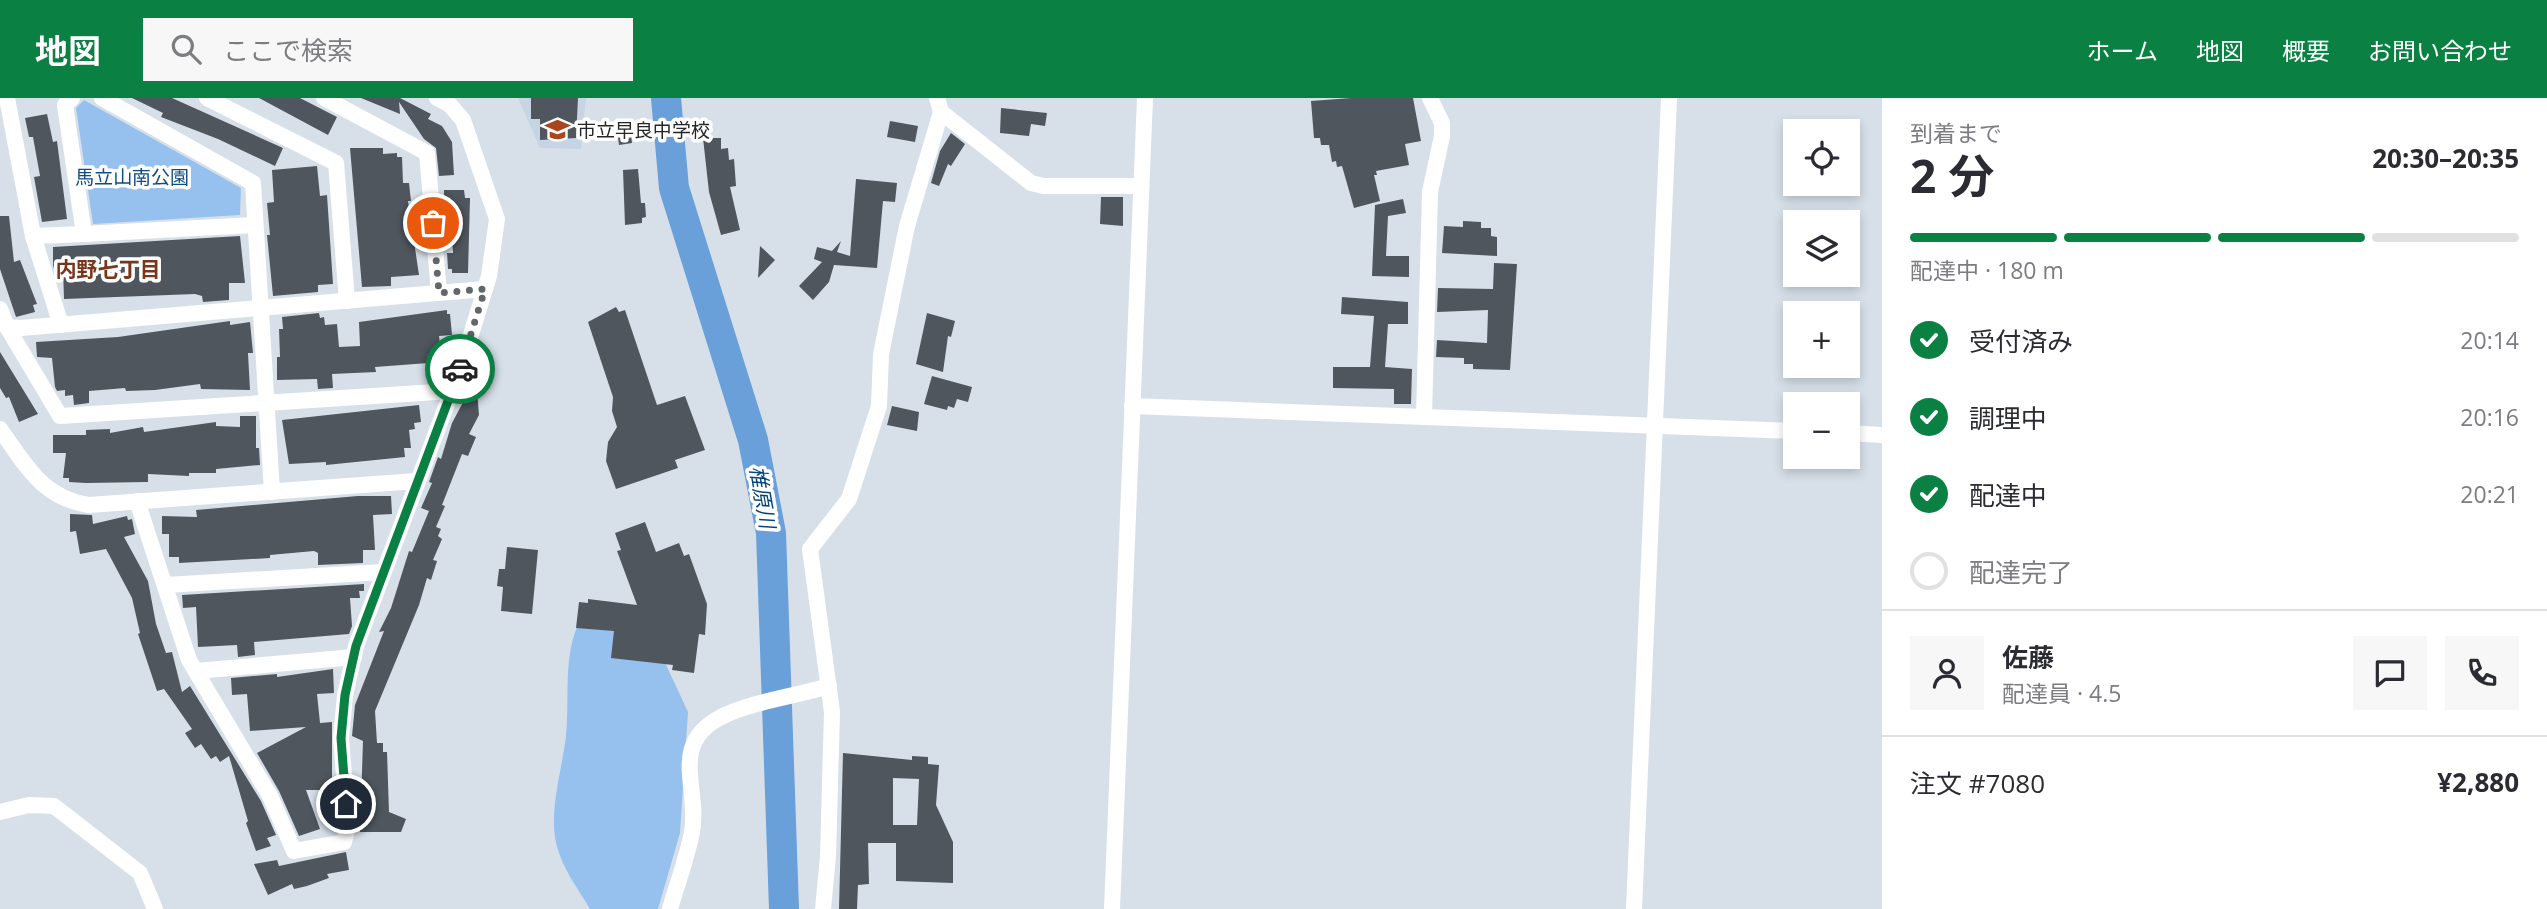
<!DOCTYPE html>
<html lang="ja">
<head>
<meta charset="utf-8">
<style>
  :root { --surface:#fff; --page:#f7f7f7; --text:#2b2b33; --muted:#7c7c81; --line:#e1e1e2; --accent:#0b8043 }
  body { margin:0; font-family:"Open Sans","Noto Sans JP",sans-serif; background:var(--page); color:var(--text); height:100vh; display:flex; flex-direction:column; font-size:26px; white-space:nowrap }
  * { box-sizing:border-box; margin:0 }
  p { font-size:23px; color:var(--muted) }
  .icon { flex:none; width:38px; height:38px; fill:none; stroke:currentColor; stroke-width:2; stroke-linecap:round; stroke-linejoin:round }
  .map { position:relative; flex:1; overflow:hidden }
  .drawer { display:flex; flex-direction:column; background:var(--surface); width:665px }
  .drawer>* { flex:none }
  .controls { position:absolute; left:1783px; top:21px; display:grid; gap:14px }
  .controls a { display:grid; place-items:center; width:77px; height:77px; border-radius:0px; background:var(--surface); box-shadow:0 4px 10px #0003; font-size:35px }
  .pin { position:absolute; display:grid; place-items:center; width:60px; height:60px; color:#fff; margin:-30px; border:4px solid #fff; border-radius:50%; box-shadow:0 2px 7px #0007 }
  .courier { position:absolute; display:grid; place-items:center; width:70px; height:70px; margin:-35px; border:5px solid #0b8043; border-radius:50%; background:#fff; color:#222; box-shadow:0 2px 9px #0007 }
  .headline em { font-style:normal; font-weight:700 }
  .headline div { display:flex; flex-direction:column-reverse }
  .headline { display:flex; align-items:center; justify-content:space-between; height:119px; padding:0 28px }
  h1 { font-size:46px; font-weight:700; line-height:52px }
  .bar { display:grid; grid-template-columns:repeat(4,1fr); gap:10px 7px; align-content:center; height:84px; padding:0 28px }
  .bar i { height:9px; border-radius:5px; background:var(--line) }
  .bar .on { background:var(--accent) }
  .bar p { grid-column:span 4 }
  .line { display:flex; align-items:center; gap:18px; padding:0 28px; border-top:2px solid var(--line) }
  .line div { flex:1 }
  .round { display:grid; place-items:center; flex:none; width:74px; height:74px; border-radius:0px; background:var(--page) }
  ol { padding:0 28px; list-style:none }
  li { display:flex; align-items:center; gap:21px; height:77px }
  li p { margin-inline-start:auto }
  li .icon { padding:7px; border-radius:50%; background:var(--accent); color:#fff; stroke-width:4 }
  li:last-child { color:var(--muted) }
  li i { width:38px; height:38px; border:4px solid var(--line); border-radius:50% }
  header { display:flex; align-items:center; gap:42px; box-sizing:border-box; height:98px; padding:0 35px; background:var(--accent); color:#fff }
  header strong { font-size:33px }
  nav { display:flex; gap:38px; margin-inline-start:auto; font-size:24px }
  .search { width:490px; height:63px; background:var(--page); display:flex; align-items:center; gap:18px; box-sizing:border-box; padding:0 24px; border-radius:0px; color:var(--muted); font-size:26px }
  main { display:flex; flex:1; min-height:0 }
  .map>svg:first-child { display:block }
  .built { fill:#c6d4e3 }
  .green { fill:#96c1ef }
  .lines { fill:none; stroke-linecap:round; stroke-linejoin:round }
  .river { stroke:#69a0da; stroke-width:30 }
  .building { fill:#4f565e; fill-rule:evenodd }
  .minor { stroke:#fff; stroke-width:16 }
  .done { stroke:#62676d; stroke-width:7; stroke-dasharray:0 12.6 }
  .route { stroke:#0b8043; stroke-width:9 }
  .labels { text-anchor:middle; dominant-baseline:central; stroke-width:7; stroke-linejoin:round; paint-order:stroke }
  .poi-label { font-size:19px; fill:#23262a; stroke:#fff; text-anchor:start }
  .park-label { font-size:19px; fill:#0f4c81; stroke:#fff }
  .neighbourhood-label { font-size:21px; font-weight:bold; fill:#78361d; stroke:#fff }
  .water-label { font-size:21px; font-style:italic; fill:#034479; stroke:#fff }
</style>
</head>
<body>
<header>
<strong>地図</strong>
<div class="search"><svg class="icon" aria-label="search" viewBox="0 0 24 24"><circle cx="10" cy="10" r="6"/><path d="M15 15l6 6"/></svg>ここで検索</div>
<nav><a>ホーム</a><a>地図</a><a>概要</a><a>お問い合わせ</a></nav>
</header>
<main>
<div class="map">
<svg width="1882" height="811" viewBox="0 0 1882 811">
  <rect width="100%" height="100%" fill="#d7e0e9"/>
  <path class="built" d="M518,0H586L581,51L540,50Z"/>
  <g class="green">
    <path d="M84,2L241,90L240,117L93,126L76,10Z"/>
    <path d="M597,507L662,558L688,614L680,735L658,811H590C577,789 562,770 556,745C549,711 562,672 566,638C570,601 562,555 581,521C584,516 592,511 597,507Z"/>
  </g>
  <g class="lines">
    <path class="river" d="M666,0L674,90L753,342L771,435L784,811"/>
  </g>
  <g class="building">
    <path d="M132,0H172L283,50L275,68L218,41L161,19L163,15Z"/>
    <path d="M259,0H300L337,19L328,37Z"/>
    <path d="M361,0H400L431,16L428,21L442,28L452,44L454,77L439,78L436,50L424,41L399,4L400,16Z"/>
    <path d="M531,0H578L576,40L540,42V21H531Z"/>
    <path d="M1351,0H1413L1421,43L1405,46L1409,67L1376,73L1377,77H1374L1380,103L1354,110L1342,68L1337,69L1336,63L1332,64L1329,47H1321L1320,40H1314L1311,3Z"/>
    <path d="M1001,10L1047,15L1045,28L1031,26L1029,38L1000,35Z"/>
    <path d="M47,16L53,44L57,43L67,121L42,124L34,79L40,78L33,39H29L25,20Z"/>
    <path d="M629,21L632,45L619,47L616,23Z"/>
    <path d="M890,23L918,28L915,44L887,39Z"/>
    <path d="M951,35L965,46L951,68L948,66L939,88L931,85L940,53Z"/>
    <path d="M703,40H721V51L728,50L729,62L734,61L736,88L730,89L740,132L721,137L709,94Z"/>
    <path d="M350,50H383V56L397,55V59H402L403,85H409L411,103H408L419,177L391,179V188L362,189Z"/>
    <path d="M317,68L320,98L327,97L333,186L318,187V194L273,198L267,137H270L267,105L274,104L272,72Z"/>
    <path d="M638,71L641,105H645L646,119L642,120V125L625,127L623,72Z"/>
    <path d="M856,81L897,85L895,104L883,103L877,170L834,167L829,184L813,202L799,188L822,164L814,161L817,149L832,153L841,143L837,154L850,158Z"/>
    <path d="M444,92H464L465,100H470L468,175H452V171H448L447,155H453L450,108H444Z"/>
    <path d="M1101,99H1123V128L1100,126Z"/>
    <path d="M1403,101L1406,115L1388,118L1386,158H1409V179L1372,178L1375,107Z"/>
    <path d="M0,118H9L14,164L20,162L37,206L33,207L35,214L16,219L0,171Z"/>
    <path d="M1463,123L1481,124V130H1491V138L1497,139V158L1442,155L1444,128L1463,129Z"/>
    <path d="M240,138L245,185H229V202L203,204L202,198L195,196L64,201L63,170L54,171L53,167V149Z"/>
    <path d="M760,148L775,162L758,180Z"/>
    <path d="M1494,165L1517,166L1510,272L1473,271V266H1464V260L1436,259L1437,242L1487,245L1488,212L1437,214L1438,190L1493,191Z"/>
    <path d="M1342,199L1408,204V226H1388L1385,269L1412,271L1411,306H1394V291L1333,290V269H1370L1374,218L1341,216Z"/>
    <path d="M616,209L619,214L625,212L657,307L685,298L705,352L675,362L678,370L616,391L606,363L608,344L617,329L612,313L613,299L588,224Z"/>
    <path d="M447,212V216H450L452,237L439,238L442,264L375,269L376,274L332,276L333,290L318,291L317,281L277,282V259H280L279,231H283L282,219L319,215L320,220L324,219L325,227L337,226L339,249L360,248L359,224Z"/>
    <path d="M927,215L955,223L951,239L948,238L943,274L916,266Z"/>
    <path d="M230,223V227L250,224L253,255H248L250,292L201,291L200,286L155,292L126,293L125,290L89,293V305L74,307L73,297L65,298V292L57,293L55,289L52,260L37,259L36,244L118,239Z"/>
    <path d="M0,254L38,316L19,324L9,299L6,300L0,290Z"/>
    <path d="M932,278L972,289L968,304L957,301L954,310L948,308L947,312L924,306Z"/>
    <path d="M476,280L479,317L469,336L476,339L468,358L462,356L442,407L445,408L436,429L441,431L438,438L442,441L433,462L437,463L431,482L427,480L419,507L375,613L377,645H383V654H387L389,714L406,721L401,734H360L363,643L352,638L355,607L384,533L379,534L391,510L409,453L412,454L429,413L421,410L432,385L429,384L438,359L441,361L452,325Z"/>
    <path d="M419,307L421,324L414,325L415,331L409,332L411,350H404L405,359L326,367V364L289,366L282,322Z"/>
    <path d="M892,308L919,314L917,333L887,327Z"/>
    <path d="M240,318H256V350H259L260,367L216,371V375H189V378L148,376V384L86,385L69,384V380H63L66,355H53V337H86V332L110,331V335L143,329L144,334L216,324V328L240,329Z"/>
    <path d="M358,398H391L392,416L373,417L375,452H363V465L318,467V455L314,453L270,457V460L179,465V459H169V436H162V418L197,419L196,412Z"/>
    <path d="M70,416L92,417L93,426L127,418L128,422L132,421L135,436L124,439L148,483L156,526L166,555L172,554L182,594L190,588L261,703L276,737L267,740L271,748L256,753L246,725L248,723L229,658L220,664L216,658L211,661L201,646L195,650L185,635L192,631L164,591L157,593L138,536L140,535L132,500L106,451L80,456L76,433L70,434Z"/>
    <path d="M645,424L656,454L679,445L684,458L689,456L707,506L705,537L699,536L694,575L672,572L673,567L611,560L614,533L576,530L579,504L588,505V501L637,507L617,453L621,452L615,435Z"/>
    <path d="M507,449L538,452L532,516L501,513L503,489L497,488L499,471H505Z"/>
    <path d="M364,486V493H359L360,500H350L352,528L349,536L254,544L255,557L238,559L237,547L198,549L196,509L183,510L182,497Z"/>
    <path d="M333,571L334,595L317,596L320,625L332,624V692H306L320,731L299,738L279,693L257,655L306,629L250,633L247,596L232,597L231,580L277,576V579Z"/>
    <path d="M843,655L912,662V658L928,659V666L939,667L936,707L953,744V785L896,783V745H868L869,786L858,787L857,811H839ZM893,680L919,681L917,727H893Z"/>
    <path d="M346,754L349,772L327,776L329,780L307,788L294,791L292,786L268,797L254,766L277,762L279,768Z"/>
  </g>
  <g class="lines">
    <g class="minor">
      <path d="M7,0L33,138"/>
      <path d="M102,0L253,85L272,394"/>
      <path d="M207,0L336,65L347,203"/>
      <path d="M324,0L427,55L439,195"/>
      <path d="M941,14L1031,85L1043,88H1139"/>
      <path d="M84,136L255,127"/>
      <path d="M0,211L7,229L21,230L485,191"/>
      <path d="M61,227L33,138L84,136L65,7L72,0"/>
      <path d="M7,229L60,318L452,293"/>
      <path d="M1132,308L1796,333"/>
      <path d="M1424,318L1430,94L1442,38V25L1430,0"/>
      <path d="M0,331C25,366 42,400 89,407L416,383"/>
      <path d="M1848,335L1882,337"/>
      <path d="M137,403L189,562L270,698L294,753L344,744L348,728L341,640L345,597L356,548L462,266L489,178L497,121L463,22L450,7L437,0"/>
      <path d="M166,487L383,474"/>
      <path d="M196,573L354,559"/>
      <path d="M0,714L29,707L54,708L140,775L155,811"/>
      <path d="M670,811C677,786 687,760 692,734C700,689 668,647 721,619C751,604 796,598 829,588"/>
      <path d="M823,811L828,758L832,614L810,451L849,401L879,308L881,256L907,128L941,14L937,0"/>
      <path d="M1112,811L1145,0"/>
      <path d="M1634,811L1669,0"/>
    </g>
  </g>
  <g class="lines">
    <path class="done" d="M433,125L439,195L485,191L460,271"/>
    <path class="route" d="M346,706L341,640L345,597L356,548L460,271"/>
  </g>
  <defs>
    <symbol id="school-bare" viewBox="-9 -9 18 18"><path d="M0-5L7-2L0 1L-7-2ZM-4 1L0 2.5L4 1V4Q0 6-4 4Z" fill="#ab451c" stroke="#fff" stroke-width="2.5" paint-order="stroke"/></symbol>
  </defs>
  <g fill-rule="evenodd">
    <use href="#school-bare" x="540" y="14" width="35" height="35"/>
  </g>
  <g class="labels">
    <g class="poi-label">
      <text x="577" y="32">市立早良中学校</text>
    </g>
    <g class="park-label">
      <text x="132" y="79">馬立山南公園</text>
    </g>
    <g class="neighbourhood-label">
      <text x="108" y="171">内野七丁目</text>
    </g>
    <g class="water-label">
      <text transform="translate(763 399) rotate(80)">椎原川</text>
    </g>
  </g>
</svg>
<div class="controls">
<a><svg class="icon" aria-label="locate" viewBox="0 0 24 24"><circle cx="12" cy="12" r="6"/><path d="M12 2v4M12 18v4M2 12h4M18 12h4"/></svg></a>
<a><svg class="icon" aria-label="layers" viewBox="0 0 24 24"><path d="M12 4l9 5-9 5-9-5zM3 14l9 5 9-5"/></svg></a>
<a>+</a>
<a>−</a>
</div>
<div class="pin" style="left:433px;top:125px;background:#ea580c"><svg class="icon" aria-label="bag" viewBox="0 0 24 24"><path d="M5 8h14l-1 12H6zM9 8a3 3 0 0 1 6 0"/></svg></div>
<div class="pin" style="left:346px;top:706px;background:#1f2937"><svg class="icon" aria-label="home" viewBox="0 0 24 24"><path d="M3 11l9-7 9 7M6 9v11h12V9"/></svg></div>
<div class="courier" style="left:460px;top:271px"><svg class="icon" aria-label="car" viewBox="0 0 24 24"><path d="M5 17H2v-5l4-1 3-4h7l3 4 3 1v5h-3M9 17h6M6 11h13"/><circle cx="7" cy="17" r="2"/><circle cx="17" cy="17" r="2"/></svg></div>
</div>
<section class="drawer">
<div class="headline"><div><h1>2 分</h1><p>到着まで</p></div><em>20:30–20:35</em></div>
<div class="bar"><i class="on"></i><i class="on"></i><i class="on"></i><i></i><p>配達中 · 180 m</p></div>
<ol>
<li><svg class="icon" aria-label="check" viewBox="0 0 24 24"><path d="M5 12l5 5 9-10"/></svg>受付済み<p>20:14</p></li>
<li><svg class="icon" aria-label="check" viewBox="0 0 24 24"><path d="M5 12l5 5 9-10"/></svg>調理中<p>20:16</p></li>
<li><svg class="icon" aria-label="check" viewBox="0 0 24 24"><path d="M5 12l5 5 9-10"/></svg>配達中<p>20:21</p></li>
<li><i></i>配達完了</li>
</ol>
<div class="line" style="height:126px"><a class="round"><svg class="icon" aria-label="person" viewBox="0 0 24 24"><circle cx="12" cy="8" r="4"/><path d="M4 21q1-7 8-7t8 7"/></svg></a><div><b>佐藤</b><p>配達員 · 4.5</p></div><a class="round"><svg class="icon" aria-label="chat" viewBox="0 0 24 24"><path d="M4 5h16v11H9l-5 4z"/></svg></a><a class="round"><svg class="icon" aria-label="phone" viewBox="0 0 24 24"><path d="M5 4h4l2 5-3 2q2 4 5 5l2-3 5 2v4C11 20 4 13 5 4z"/></svg></a></div>
<div class="line" style="height:91px"><div>注文 #7080</div><b>¥2,880</b></div>
</section>
</main>
</body>
</html>
